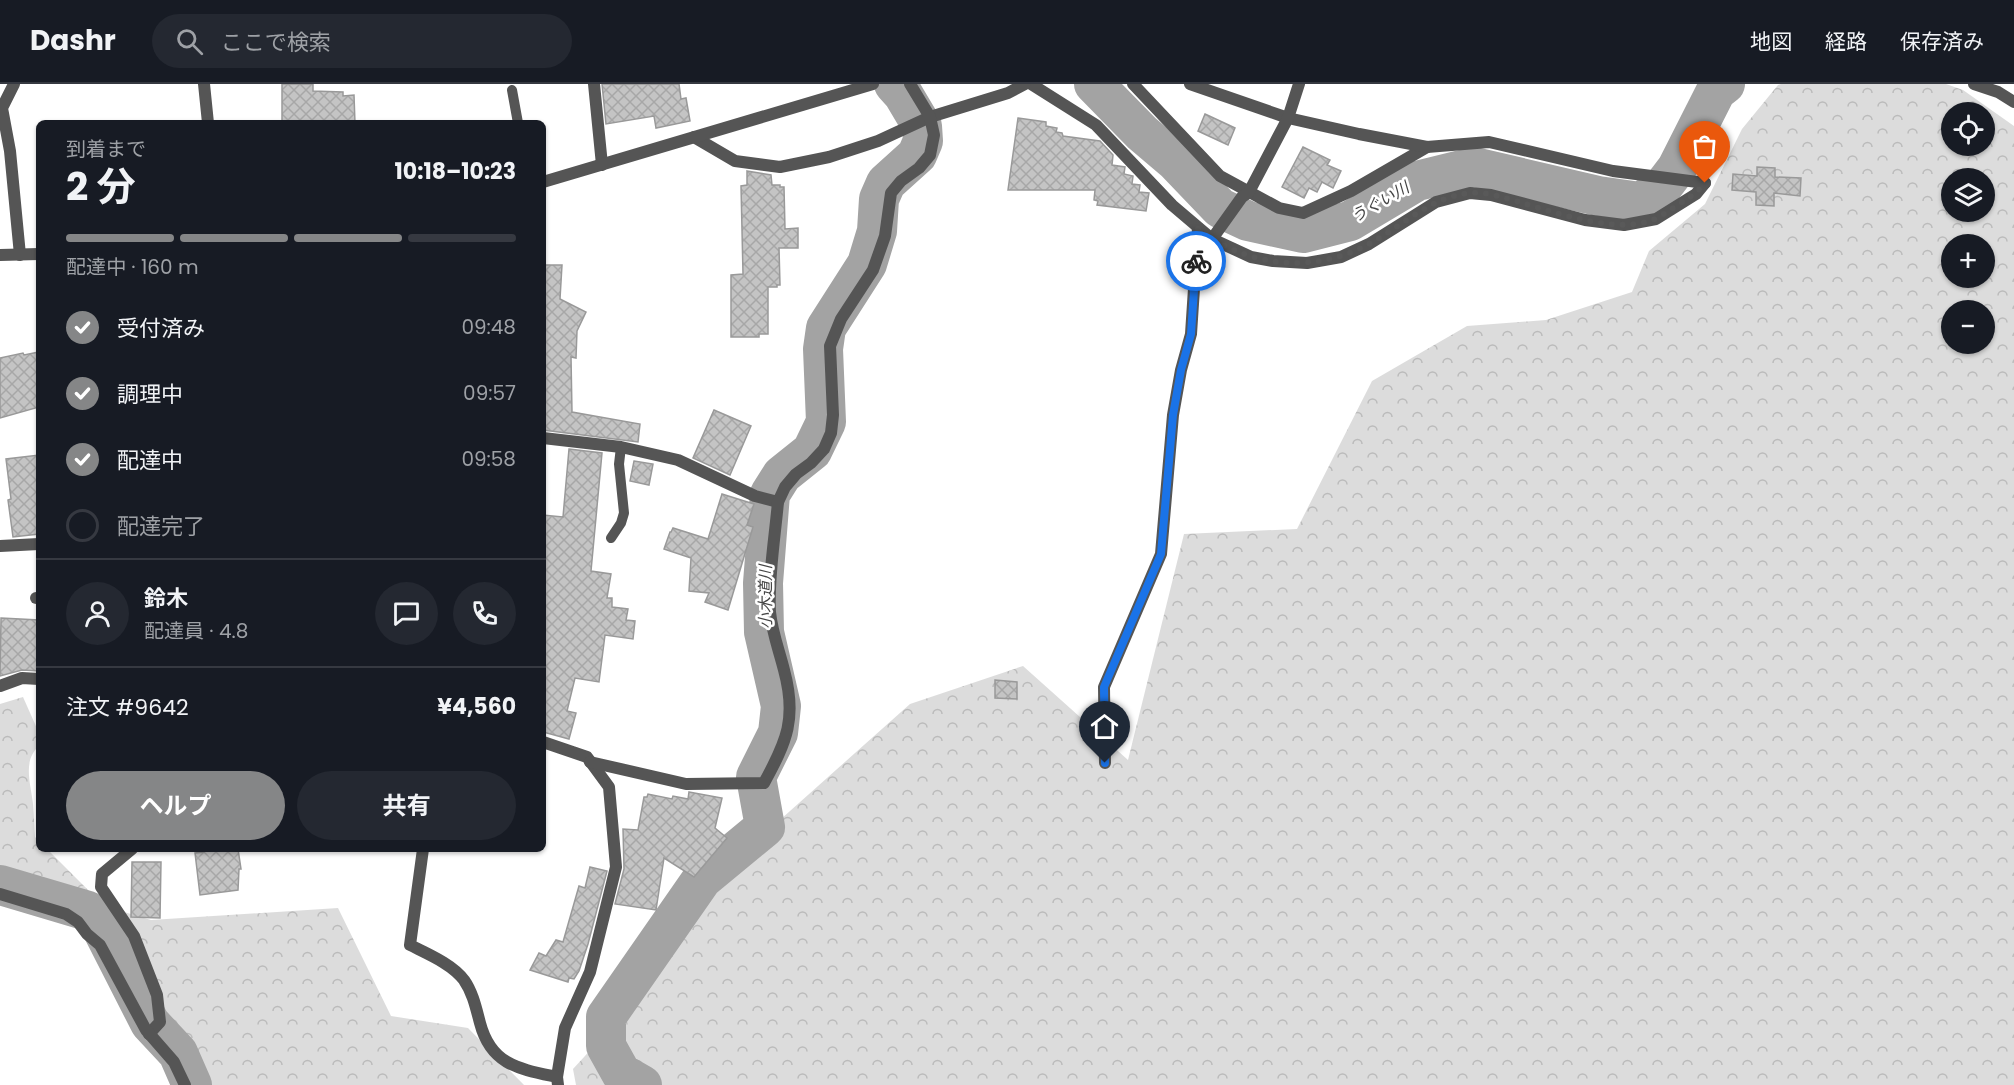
<!DOCTYPE html>
<html lang="ja">
<head>
<meta charset="utf-8">
<style>
  :root { --surface:#171b24; --page:#242831; --text:#f1f3f6; --muted:#9ea1a6; --line:#363941; --accent:#858687 }
  body { margin:0; font-family:Poppins,"Noto Sans JP",sans-serif; background:var(--page); color:var(--text); height:100vh; display:flex; flex-direction:column; font-size:22px; white-space:nowrap }
  * { box-sizing:border-box; margin:0 }
  p { font-size:20px; color:var(--muted) }
  .icon { flex:none; width:33px; height:33px; fill:none; stroke:currentColor; stroke-width:2; stroke-linecap:round; stroke-linejoin:round }
  .map { position:relative; flex:1; overflow:hidden }
  .sheet { position:absolute; left:36px; top:36px; width:510px; height:732px; display:flex; flex-direction:column; background:var(--surface); border-radius:9px; box-shadow:0 2px 4px #0004 }
  .sheet>* { flex:none }
  .fabs { position:absolute; left:1941px; top:18px; display:grid; gap:12px }
  .fabs a { display:grid; place-items:center; width:54px; height:54px; border-radius:50%; background:var(--surface); box-shadow:0 2px 4px #0004; font-size:30px }
  .pin { position:absolute; display:grid; place-items:center; width:51px; height:51px; color:#fff; margin:-62px -26px; border-radius:50% 50% 50% 0; rotate:-45deg; box-shadow:0 0 6px #0007 }
  .pin .icon { rotate:45deg }
  .courier { position:absolute; display:grid; place-items:center; width:60px; height:60px; margin:-30px; border:4px solid #1a73e8; border-radius:50%; background:#fff; color:#222; box-shadow:0 2px 8px #0007 }
  .summary em { font-style:normal; font-weight:700 }
  .summary div { display:flex; flex-direction:column-reverse }
  .summary { display:flex; align-items:center; justify-content:space-between; height:102px; padding:0 30px }
  h1 { font-size:39px; font-weight:700; line-height:45px }
  .bar { display:grid; grid-template-columns:repeat(4,1fr); gap:9px 6px; align-content:center; height:72px; padding:0 30px }
  .bar i { height:8px; border-radius:4px; background:var(--line) }
  .bar .active { background:var(--accent) }
  .bar p { grid-column:span 4 }
  .line { display:flex; align-items:center; gap:15px; padding:0 30px; border-top:2px solid var(--line) }
  .line div { flex:1 }
  .round { display:grid; place-items:center; flex:none; width:63px; height:63px; border-radius:32px; background:var(--page) }
  ol { padding:0 30px; list-style:none }
  li { display:flex; align-items:center; gap:18px; height:66px }
  li p { margin-inline-start:auto }
  li .icon { padding:6px; border-radius:50%; background:var(--accent); color:#fff; stroke-width:4 }
  li:last-child { color:var(--muted) }
  li i { width:33px; height:33px; border:3px solid var(--line); border-radius:50% }
  .action { display:flex; gap:12px; margin-top:auto; padding:12px 30px }
  .action a { flex:1; height:69px; border-radius:36px; background:var(--accent); color:#fff; font-size:24px; font-weight:700; line-height:69px; text-align:center }
  .action a+a { background:var(--page); color:var(--text) }
  header { display:flex; align-items:center; gap:36px; box-sizing:border-box; height:84px; padding:0 30px; background:var(--surface); border-bottom:2px solid var(--line) }
  header strong { font-size:28px }
  nav { display:flex; gap:33px; margin-inline-start:auto; font-size:21px }
  .search { width:420px; height:54px; background:var(--page); display:flex; align-items:center; gap:15px; box-sizing:border-box; padding:0 21px; border-radius:33px; color:var(--muted); font-size:22px }
  .map>svg:first-child { display:block }
  .forest { fill:url(#forest-crowns); fill-rule:evenodd }
  .lines { fill:none; stroke-linecap:round; stroke-linejoin:round }
  .river { stroke:#a3a3a3; stroke-width:40 }
  .building { fill:url(#building-cross-hatch); stroke:#999; stroke-width:1.5 }
  .service { stroke:#555; stroke-width:10 }
  .minor { stroke:#555; stroke-width:12 }
  .tertiary { stroke:#555; stroke-width:12 }
  .done { stroke:#595959; stroke-width:6; stroke-dasharray:0 10.8 }
  .route { stroke:#1a73e8; stroke-width:8 }
  .labels { text-anchor:middle; dominant-baseline:central; stroke-width:5; stroke-linejoin:round; paint-order:stroke }
  .water-label { font-size:16px; font-style:italic; fill:#444; stroke:#fff }
</style>
</head>
<body>
<header>
<strong>Dashr</strong>
<div class="search"><svg class="icon" aria-label="search" viewBox="0 0 24 24"><circle cx="10" cy="10" r="6"/><path d="M15 15l6 6"/></svg>ここで検索</div>
<nav><a>地図</a><a>経路</a><a>保存済み</a></nav>
</header>
<div class="map">
<svg width="2014" height="1001" viewBox="0 0 2014 1001">
  <defs>
    <pattern id="forest-crowns" width="20" height="18" patternUnits="userSpaceOnUse" patternTransform="scale(1.5)"><rect width="20" height="18" fill="#dcdcdc"/><path d="M2 6a3 3 0 1 1 6 0M12 15a3 3 0 1 1 6 0" fill="none" stroke="#bbb"/></pattern>
    <pattern id="building-cross-hatch" width="8" height="8" patternUnits="userSpaceOnUse" patternTransform="scale(1.5)"><rect width="8" height="8" fill="#c4c4c4"/><path d="M0 0l8 8M0 8l8-8" fill="none" stroke="#a7a7a7"/></pattern>
  </defs>
  <rect width="100%" height="100%" fill="#fff"/>
  <g class="forest">
    <path d="M1781,0H1946L1963,6L2014,42V1001H576L573,985L652,899L726,784L910,620L1023,582L1128,676L1184,450L1297,445L1372,297L1467,242L1546,236L1632,208L1649,167L1705,120L1742,45L1778,1ZM1952,28H1984V62H1952ZM1952,94H1984V128H1952ZM1952,160H1984V194H1952ZM1952,226H1984V260H1952Z"/>
    <path d="M23,613L39,649V662C22,677 31,700 33,720C34,731 34,742 35,753L39,757V765H47L104,822L151,836L338,824L391,932L468,944L524,1001H201L143,896L69,817L0,793V620Z"/>
  </g>
  <g class="lines">
    <g class="river">
      <path d="M1094,0L1142,49L1175,77L1220,124L1248,137L1303,149L1350,137L1417,97L1474,83L1598,112L1640,118L1661,105L1677,84L1716,7L1725,0"/>
      <path d="M0,801L88,827L98,837L150,939L178,969L192,1001"/>
      <path d="M642,1001L621,989L606,962V933L702,795L765,743L756,693L778,649L781,622L764,548L763,499L770,410L782,391L812,367L826,338L823,265L826,244L867,180L877,147L879,115L886,99L917,71L923,57L922,42L903,10L894,0"/>
    </g>
  </g>
  <g class="building">
    <path d="M282,0H313V7L343,8V12L354,11L355,39H282Z"/>
    <path d="M602,0H679L681,15L686,14L690,37L656,44L654,32L606,40Z"/>
    <path d="M1205,30L1235,44L1228,61L1198,47Z"/>
    <path d="M1018,34L1046,38V42L1057,44L1056,48L1062,49L1063,52L1100,57L1113,71L1112,81L1125,83L1124,90L1133,92L1132,100L1140,101L1139,108L1149,109L1146,127L1097,121L1098,117L1094,116L1095,106H1008Z"/>
    <path d="M1303,63L1330,76L1327,81L1341,87L1333,104L1322,98L1317,108L1309,104L1304,114L1282,103Z"/>
    <path d="M1757,83L1775,84V93L1801,94L1800,112L1774,109V122L1756,121V108L1732,106L1733,90L1757,92Z"/>
    <path d="M747,87L771,91L772,101H780V103H784L785,145L798,144V164H779L780,201H777V203H768V250H759V253H731V191L743,190L741,102L747,101Z"/>
    <path d="M543,181H562L560,215L586,228L577,247L576,274L571,273L572,328L640,340L638,358L543,346Z"/>
    <path d="M39,268V323L0,334V274L23,269L24,271Z"/>
    <path d="M714,326L751,342L730,391L693,374Z"/>
    <path d="M569,365L602,369L591,487L611,490L607,514H612V523L628,525L626,536L635,537L633,555L605,551L599,598L575,594L567,627L576,629L569,655L543,648V431L563,433Z"/>
    <path d="M39,371V450L13,453L8,416L11,415L6,375Z"/>
    <path d="M634,377L653,380L649,401L630,397Z"/>
    <path d="M722,410L754,420L747,441L753,443L728,526L705,518L709,509L689,507L691,474L664,465L670,448H671L673,444L708,455Z"/>
    <path d="M1,534L39,536V587L22,586L0,592Z"/>
    <path d="M995,596L1017,598V615L995,614Z"/>
    <path d="M689,708L722,714L715,744L727,754L694,793L664,774L656,826L615,820L624,785L623,745L638,746L644,713H647L648,710L672,715L673,712L688,715Z"/>
    <path d="M203,765H238L241,785H239L238,806L200,811L195,769L204,768Z"/>
    <path d="M132,778H161L160,834L131,833Z"/>
    <path d="M590,783L607,787L588,860L579,887L574,895L569,894L568,898L530,886L539,869L546,872L556,856L563,858L579,802L585,804Z"/>
  </g>
  <g class="lines">
    <g class="service">
      <path d="M512,6L518,39"/>
      <path d="M611,454L621,439L624,429L619,380L621,363"/>
    </g>
    <g class="minor">
      <path d="M14,0L2,24L10,67L20,171"/>
      <path d="M204,0L208,39"/>
      <path d="M594,0L602,81"/>
      <path d="M1031,0L1096,41L1172,121L1212,155L1251,173L1273,177L1307,179L1341,173L1369,160L1436,118L1470,109L1491,111L1585,136L1624,141L1656,135L1696,110L1705,99"/>
      <path d="M1133,0L1220,92L1279,124L1303,129L1351,107L1427,63"/>
      <path d="M1190,0L1288,34L1359,50L1427,63L1489,58L1613,87L1705,99"/>
      <path d="M1974,0L1998,8L2014,18"/>
      <path d="M694,53L735,77L780,83L829,73L878,57L930,33L1008,9L1025,0"/>
      <path d="M1212,155L1242,113L1249,108L1288,34L1299,0"/>
      <path d="M543,354L621,363L678,376L755,412L778,418"/>
      <path d="M0,462L39,460"/>
      <path d="M36,514H39"/>
      <path d="M0,602L22,594L39,595"/>
      <path d="M543,658L587,673L609,703L616,783L590,888L565,944L557,993L558,1001"/>
      <path d="M590,678L686,700L764,699C787,657 797,634 784,586C779,566 772,548 770,528C768,494 775,452 778,418L785,403L796,390L811,379L824,365L831,349L833,331L830,262L841,235L873,186L885,152L891,109L901,97L919,84L930,71L934,51L930,33L910,0"/>
      <path d="M1105,679L1104,603L1161,470L1173,331L1181,286L1191,250L1198,144"/>
      <path d="M132,765L102,790L101,803L134,852L157,911L160,938L149,950"/>
      <path d="M423,765L410,861C428,870 452,880 464,896C473,909 476,924 480,939C491,981 519,985 557,993"/>
      <path d="M0,810L66,830L78,838L87,850L100,861L146,946L174,978L185,1001"/>
    </g>
    <g class="tertiary">
      <path d="M543,98L873,0"/>
      <path d="M0,171L39,170"/>
    </g>
  </g>
  <g class="lines">
    <path class="done" d="M1196,177L1198,144C1247,184 1314,190 1369,160C1402,142 1432,112 1470,109C1486,107 1504,114 1519,118C1557,129 1620,152 1657,134C1663,131 1668,127 1673,124C1685,116 1696,110 1705,99"/>
    <path class="route" d="M1105,679L1104,603L1161,470L1173,331L1181,286L1191,250L1196,177"/>
  </g>
  <g class="labels">
    <g class="water-label">
      <text transform="translate(1380 118) rotate(-30)">うぐい川</text>
      <text transform="translate(765 513) rotate(-90)">小木道川</text>
    </g>
  </g>
</svg>
<div class="fabs">
<a><svg class="icon" aria-label="locate" viewBox="0 0 24 24"><circle cx="12" cy="12" r="6"/><path d="M12 2v4M12 18v4M2 12h4M18 12h4"/></svg></a>
<a><svg class="icon" aria-label="layers" viewBox="0 0 24 24"><path d="M12 4l9 5-9 5-9-5zM3 14l9 5 9-5"/></svg></a>
<a>+</a>
<a>−</a>
</div>
<div class="pin" style="left:1705px;top:99px;background:#ea580c"><svg class="icon" aria-label="bag" viewBox="0 0 24 24"><path d="M5 8h14l-1 12H6zM9 8a3 3 0 0 1 6 0"/></svg></div>
<div class="pin" style="left:1105px;top:679px;background:#1f2937"><svg class="icon" aria-label="home" viewBox="0 0 24 24"><path d="M3 11l9-7 9 7M6 9v11h12V9"/></svg></div>
<div class="courier" style="left:1196px;top:177px"><svg class="icon" aria-label="bike" viewBox="0 0 24 24"><circle cx="6" cy="16" r="4"/><circle cx="18" cy="16" r="4"/><path d="M6 16l4-8h5l3 8M10 8l3 8H6M13 5h3"/></svg></div>
<section class="sheet">
<div class="summary"><div><h1>2 分</h1><p>到着まで</p></div><em>10:18–10:23</em></div>
<div class="bar"><i class="active"></i><i class="active"></i><i class="active"></i><i></i><p>配達中 · 160 m</p></div>
<ol>
<li><svg class="icon" aria-label="check" viewBox="0 0 24 24"><path d="M5 12l5 5 9-10"/></svg>受付済み<p>09:48</p></li>
<li><svg class="icon" aria-label="check" viewBox="0 0 24 24"><path d="M5 12l5 5 9-10"/></svg>調理中<p>09:57</p></li>
<li><svg class="icon" aria-label="check" viewBox="0 0 24 24"><path d="M5 12l5 5 9-10"/></svg>配達中<p>09:58</p></li>
<li><i></i>配達完了</li>
</ol>
<div class="line" style="height:108px"><a class="round"><svg class="icon" aria-label="person" viewBox="0 0 24 24"><circle cx="12" cy="8" r="4"/><path d="M4 21q1-7 8-7t8 7"/></svg></a><div><b>鈴木</b><p>配達員 · 4.8</p></div><a class="round"><svg class="icon" aria-label="chat" viewBox="0 0 24 24"><path d="M4 5h16v11H9l-5 4z"/></svg></a><a class="round"><svg class="icon" aria-label="phone" viewBox="0 0 24 24"><path d="M5 4h4l2 5-3 2q2 4 5 5l2-3 5 2v4C11 20 4 13 5 4z"/></svg></a></div>
<div class="line" style="height:78px"><div>注文 #9642</div><b>¥4,560</b></div>
<div class="action"><a>ヘルプ</a><a>共有</a></div>
</section>
</div>
</body>
</html>
